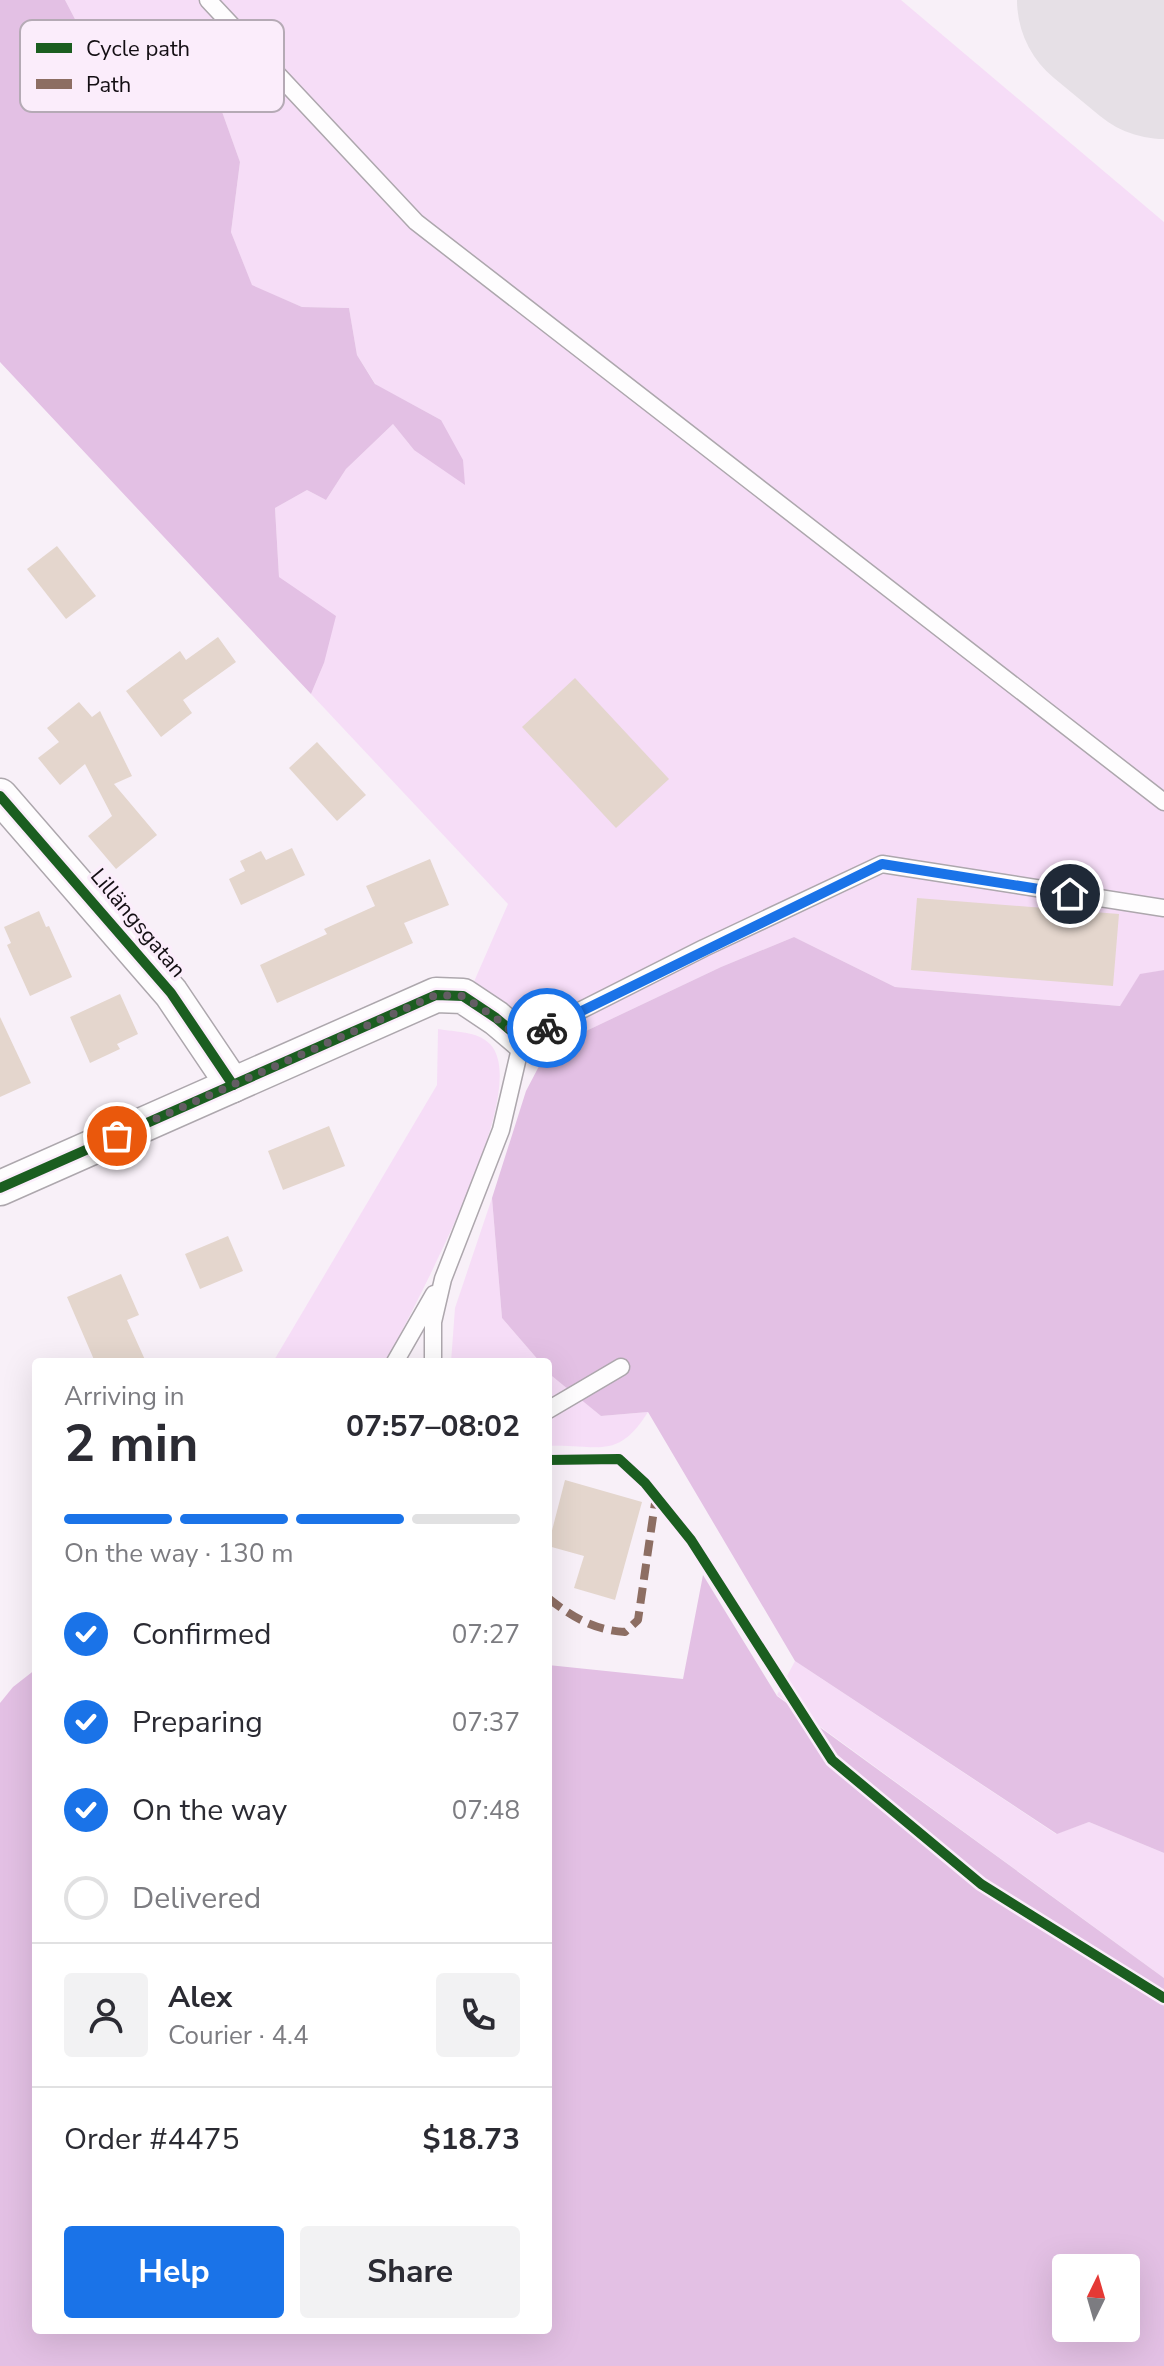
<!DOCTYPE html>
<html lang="en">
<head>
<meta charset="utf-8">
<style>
  :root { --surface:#fff; --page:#f2f2f3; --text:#2b2b33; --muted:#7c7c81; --line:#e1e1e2; --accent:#1a73e8 }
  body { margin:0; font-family:"Nunito Sans",sans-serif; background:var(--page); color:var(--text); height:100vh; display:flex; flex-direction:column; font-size:30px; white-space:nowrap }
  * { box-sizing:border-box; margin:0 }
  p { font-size:26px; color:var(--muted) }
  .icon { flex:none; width:44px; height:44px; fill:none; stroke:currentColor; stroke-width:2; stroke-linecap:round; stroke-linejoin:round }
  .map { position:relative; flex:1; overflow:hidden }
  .sheet { position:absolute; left:32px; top:1358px; width:520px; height:976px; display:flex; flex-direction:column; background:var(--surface); border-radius:8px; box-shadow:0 8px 32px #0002 }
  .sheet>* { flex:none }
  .needle { width:52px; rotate:5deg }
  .buttons { position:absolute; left:1052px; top:2254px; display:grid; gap:16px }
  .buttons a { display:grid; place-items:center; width:88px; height:88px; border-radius:8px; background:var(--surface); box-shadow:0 8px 32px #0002; font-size:40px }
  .pin { position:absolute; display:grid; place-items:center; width:68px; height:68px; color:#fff; margin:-34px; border:4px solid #fff; border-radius:50%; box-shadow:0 2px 8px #0007 }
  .courier { position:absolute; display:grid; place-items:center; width:80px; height:80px; margin:-40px; border:6px solid #1a73e8; border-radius:50%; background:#fff; color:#222; box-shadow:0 2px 10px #0007 }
  .overview em { font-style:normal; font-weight:700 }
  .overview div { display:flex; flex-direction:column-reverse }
  .overview { display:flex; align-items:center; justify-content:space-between; height:136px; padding:0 32px }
  h1 { font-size:52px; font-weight:700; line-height:60px }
  .bar { display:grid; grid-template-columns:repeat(4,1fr); gap:12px 8px; align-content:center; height:96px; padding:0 32px }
  .bar i { height:10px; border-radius:6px; background:var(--line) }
  .bar .current { background:var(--accent) }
  .bar p { grid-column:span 4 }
  .line { display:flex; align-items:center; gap:20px; padding:0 32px; border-top:2px solid var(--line) }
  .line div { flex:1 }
  .round { display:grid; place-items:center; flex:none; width:84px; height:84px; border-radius:8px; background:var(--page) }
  ol { padding:0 32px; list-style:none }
  li { display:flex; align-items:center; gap:24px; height:88px }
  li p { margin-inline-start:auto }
  li .icon { padding:8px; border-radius:50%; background:var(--accent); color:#fff; stroke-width:4 }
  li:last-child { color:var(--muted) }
  li i { width:44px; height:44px; border:4px solid var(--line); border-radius:50% }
  .cta { display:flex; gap:16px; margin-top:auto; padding:16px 32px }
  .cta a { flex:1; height:92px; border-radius:8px; background:var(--accent); color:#fff; font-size:32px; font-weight:700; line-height:92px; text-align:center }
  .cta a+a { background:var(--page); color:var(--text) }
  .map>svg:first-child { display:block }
  .green { fill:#f6ddf7 }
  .forest { fill:#e3c0e4; fill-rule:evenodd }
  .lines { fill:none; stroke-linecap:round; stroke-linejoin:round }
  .taxiway { stroke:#e6e0e6; stroke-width:80 }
  .runway { stroke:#e6e0e6; stroke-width:202 }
  .building { fill:#e4d6cd }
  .lane-casing { stroke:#ada7ad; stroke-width:19 }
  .street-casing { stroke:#ada7ad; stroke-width:37 }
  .lane { stroke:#fefdfe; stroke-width:16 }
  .street { stroke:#fefdfe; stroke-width:34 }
  .quiet { stroke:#8d6e63; stroke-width:8; stroke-dasharray:16 8; stroke-linecap:butt }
  .cycleway-casing { stroke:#fbedfb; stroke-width:15 }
  .cycleway { stroke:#1b5e20; stroke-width:10 }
  .done { stroke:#635d63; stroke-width:8; stroke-dasharray:0 14.4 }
  .route { stroke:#1a73e8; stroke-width:10 }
  .labels { text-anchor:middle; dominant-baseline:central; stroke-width:7; stroke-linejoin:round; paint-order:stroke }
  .street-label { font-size:22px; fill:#130e13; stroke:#fbedfb }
  .key { fill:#fbedfb; stroke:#b5aab5; stroke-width:2 }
  .key-label { font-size:22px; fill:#130e13 }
</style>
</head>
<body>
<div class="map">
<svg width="1164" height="2366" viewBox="0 0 1164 2366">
  <rect width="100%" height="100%" fill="#f8f0f8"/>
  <g class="green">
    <path d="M65,0H901L1164,222V970L1140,975L1120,1006L895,987L794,937L721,967L548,1049L542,1020L524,1019L469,993L508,904L311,694L324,663L279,577L275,508L307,490L326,500L346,469L393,424L414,450L441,420L376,385L357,355L349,308L302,307L252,286L231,232L240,162L220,106L174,105L111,88Z"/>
    <path d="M438,1029C455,1032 477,1031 490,1044C535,1091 411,1308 387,1362H273L437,1085Z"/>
    <path d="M492,1198L502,1318L540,1362H451L455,1308Z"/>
    <path d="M548,1372L601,1416L648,1412C617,1461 599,1444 548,1446Z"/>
    <path d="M795,1661L1056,1834L1089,1822L1164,1853V1978L777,1695Z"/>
  </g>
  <g class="forest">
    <path d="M0,0H65L111,88L174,105L220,106L240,162L231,232L252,285L302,307L349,308L357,355L375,384L441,420L463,460L465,485L414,450L393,424L346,469L326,500L307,490L275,508L279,577L336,616L324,663L311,694L0,362Z"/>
    <path d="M794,937L895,987L1120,1006L1140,974L1164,970V1853L1089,1822L1057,1834L795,1661L648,1412L601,1416L552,1376L548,1371V1362H540L502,1318L492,1198L526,1091L548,1049L721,967Z"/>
    <path d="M703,1575L777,1696L1164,1978V2366H0V1703L13,1687L36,1669V2330H548V1665L683,1679ZM1126,2268V2328H1066V2268Z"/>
  </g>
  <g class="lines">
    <path class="taxiway" d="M1127,0L1135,14"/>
    <path class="runway" d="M1118,0L1164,38"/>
  </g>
  <g class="building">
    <path d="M57,546L96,596L66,619L27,569Z"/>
    <path d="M218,637L236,662L183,700L192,713L161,737L126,691L180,651L186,660Z"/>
    <path d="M575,678L669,779L616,828L522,727Z"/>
    <path d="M79,702L92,717L100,711L132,776L114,784L157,835L116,869L88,836L112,816L85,764L60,785L38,758L59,742L47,728Z"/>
    <path d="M317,742L366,795L337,821L289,768Z"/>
    <path d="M292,848L305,875L241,905L229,879L245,871L240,861L261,851L266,860Z"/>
    <path d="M430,859L449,905L404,923L413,943L277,1003L260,965L327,934L324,929L375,906L366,886Z"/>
    <path d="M917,898L1119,914L1113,986L911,970Z"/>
    <path d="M39,911L46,927L49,926L72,977L30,996L7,945L11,943L4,927Z"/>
    <path d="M120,994L138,1034L117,1044L120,1049L90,1063L70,1017Z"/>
    <path d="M0,1017L31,1083L0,1097Z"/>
    <path d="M329,1126L345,1166L283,1190L268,1151Z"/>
    <path d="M228,1236L243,1271L200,1289L185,1254Z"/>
    <path d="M121,1274L139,1315L127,1320L146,1362H95L67,1297Z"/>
    <path d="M565,1480L642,1502L615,1600L574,1588L584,1556L548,1546Z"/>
  </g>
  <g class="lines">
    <defs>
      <g id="lane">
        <path d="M208,0L416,222L1164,802"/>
        <path d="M395,1362L434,1294"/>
        <path d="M433,1362V1322L443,1279L501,1130L522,1040L704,948L882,864L1164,908"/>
        <path d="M548,1410L621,1367"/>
      </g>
      <g id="street">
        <path d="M0,796L171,993L233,1085"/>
        <path d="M0,1188L436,995L463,996L496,1018L522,1040"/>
      </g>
    </defs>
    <use href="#lane" class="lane-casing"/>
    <use href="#street" class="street-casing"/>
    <use href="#lane" class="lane"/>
    <use href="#street" class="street"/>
    <path class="quiet" d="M548,1598C572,1617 594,1630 625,1632L638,1620L656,1496"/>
    <defs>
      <g id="cycleway">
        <path d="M0,796L171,993L233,1085"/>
        <path d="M0,1188L436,995L463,996L496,1018L522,1040"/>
        <path d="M548,1460L619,1459L645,1483L691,1540L832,1760L981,1884L1164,1998"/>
      </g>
    </defs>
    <use href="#cycleway" class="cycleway-casing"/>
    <use href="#cycleway" class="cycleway"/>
  </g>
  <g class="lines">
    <path class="done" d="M117,1136L436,995L463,996L496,1018L522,1040L547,1028"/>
    <path class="route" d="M547,1028L882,864L1070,894"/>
  </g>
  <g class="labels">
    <g class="street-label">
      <text transform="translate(138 923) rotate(50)">Lillängsgatan</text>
    </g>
  </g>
  <rect x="20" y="20" width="264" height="92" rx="12" class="key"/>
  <rect x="36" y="43" width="36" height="10" fill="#1b5e20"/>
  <rect x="36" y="79" width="36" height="10" fill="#8d6e63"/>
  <g class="key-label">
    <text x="86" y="56">Cycle path</text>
    <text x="86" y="92">Path</text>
  </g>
</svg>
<div class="buttons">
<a><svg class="needle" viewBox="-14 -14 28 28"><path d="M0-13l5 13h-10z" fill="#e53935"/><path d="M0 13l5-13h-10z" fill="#7c7c81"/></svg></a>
</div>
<div class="pin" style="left:117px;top:1136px;background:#ea580c"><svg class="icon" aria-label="bag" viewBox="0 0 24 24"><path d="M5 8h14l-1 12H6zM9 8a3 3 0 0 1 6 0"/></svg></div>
<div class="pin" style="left:1070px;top:894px;background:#1f2937"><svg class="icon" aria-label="home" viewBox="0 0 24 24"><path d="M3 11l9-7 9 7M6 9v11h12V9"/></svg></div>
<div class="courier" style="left:547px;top:1028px"><svg class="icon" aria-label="bike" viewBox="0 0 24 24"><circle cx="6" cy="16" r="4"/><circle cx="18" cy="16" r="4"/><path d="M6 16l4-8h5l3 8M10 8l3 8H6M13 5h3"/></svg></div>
<section class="sheet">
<div class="overview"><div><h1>2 min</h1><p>Arriving in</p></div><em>07:57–08:02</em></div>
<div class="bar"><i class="current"></i><i class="current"></i><i class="current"></i><i></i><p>On the way · 130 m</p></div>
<ol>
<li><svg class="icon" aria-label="check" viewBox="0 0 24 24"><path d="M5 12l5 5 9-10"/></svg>Confirmed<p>07:27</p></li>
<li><svg class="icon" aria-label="check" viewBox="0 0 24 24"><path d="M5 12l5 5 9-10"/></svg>Preparing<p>07:37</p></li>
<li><svg class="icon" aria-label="check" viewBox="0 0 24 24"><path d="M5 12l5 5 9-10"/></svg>On the way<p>07:48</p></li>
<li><i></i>Delivered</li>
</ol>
<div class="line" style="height:144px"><a class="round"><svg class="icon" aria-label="person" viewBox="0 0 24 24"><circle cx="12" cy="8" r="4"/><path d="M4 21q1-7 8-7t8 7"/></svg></a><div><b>Alex</b><p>Courier · 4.4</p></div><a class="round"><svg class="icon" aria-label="phone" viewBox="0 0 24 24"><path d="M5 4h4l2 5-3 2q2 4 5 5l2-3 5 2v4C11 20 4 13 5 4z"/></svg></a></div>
<div class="line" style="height:104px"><div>Order #4475</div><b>$18.73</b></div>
<div class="cta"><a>Help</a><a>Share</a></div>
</section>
</div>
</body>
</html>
